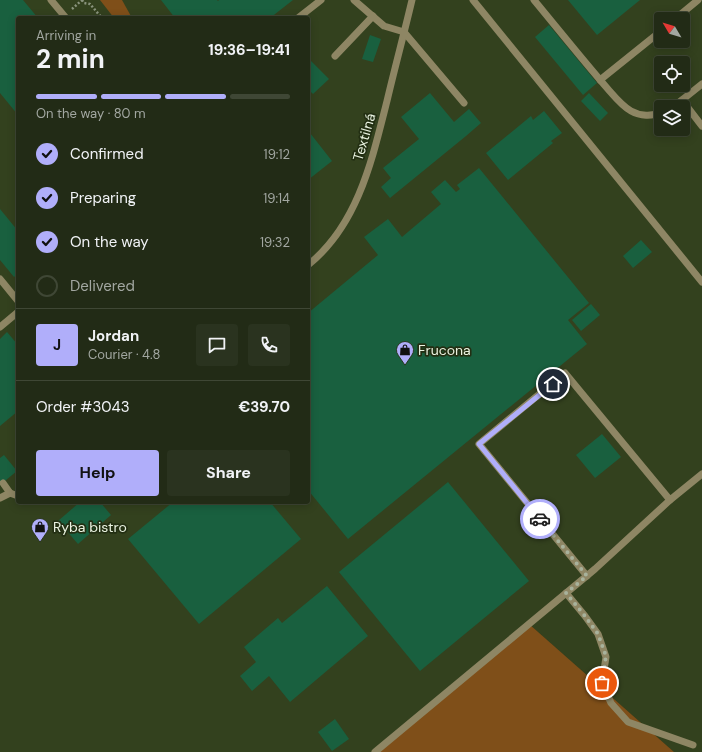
<!DOCTYPE html>
<html lang="en">
<head>
<meta charset="utf-8">
<style>
  :root { --surface:#222b16; --page:#2a331f; --text:#f1f3f6; --muted:#a2a7a1; --line:#3f4735; --accent:#b0aefa }
  body { margin:0; font-family:"DM Sans",sans-serif; background:var(--page); color:var(--text); height:100vh; display:flex; flex-direction:column; font-size:15px; white-space:nowrap }
  * { box-sizing:border-box; margin:0 }
  p { font-size:13px; color:var(--muted) }
  .icon { flex:none; width:22px; height:22px; fill:none; stroke:currentColor; stroke-width:2; stroke-linecap:round; stroke-linejoin:round }
  .map { position:relative; flex:1; overflow:hidden }
  .panel { position:absolute; left:16px; top:16px; width:294px; height:488px; display:flex; flex-direction:column; background:var(--surface); border-radius:4px; box-shadow:0 2px 10px #0003,0 0 0 1px var(--line) }
  .panel>* { flex:none }
  .needle { width:26px; rotate:308deg }
  .buttons { position:absolute; left:654px; top:12px; display:grid; gap:8px }
  .buttons a { display:grid; place-items:center; width:36px; height:36px; border-radius:4px; background:var(--surface); box-shadow:0 2px 10px #0003,0 0 0 1px var(--line); font-size:20px }
  .pin { position:absolute; display:grid; place-items:center; width:34px; height:34px; color:#fff; margin:-17px; border:2px solid #fff; border-radius:50%; box-shadow:0 1px 4px #0007 }
  .courier { position:absolute; display:grid; place-items:center; width:40px; height:40px; margin:-20px; border:3px solid #b0aefa; border-radius:50%; background:#fff; color:#222; box-shadow:0 1px 5px #0007 }
  .overview em { font-style:normal; font-weight:700 }
  .overview div { display:flex; flex-direction:column-reverse }
  .overview { display:flex; align-items:center; justify-content:space-between; height:68px; padding:0 20px }
  h1 { font-size:26px; font-weight:700; line-height:30px }
  .bar { display:grid; grid-template-columns:repeat(4,1fr); gap:6px 4px; align-content:center; height:48px; padding:0 20px }
  .bar i { height:5px; border-radius:3px; background:var(--line) }
  .bar .selected { background:var(--accent) }
  .bar p { grid-column:span 4 }
  .line { display:flex; align-items:center; gap:10px; padding:0 20px; border-top:1px solid var(--line) }
  .line div { flex:1 }
  .round { display:grid; place-items:center; flex:none; width:42px; height:42px; border-radius:4px; background:var(--page) }
  ol { padding:0 20px; list-style:none }
  li { display:flex; align-items:center; gap:12px; height:44px }
  li p { margin-inline-start:auto }
  li .icon { padding:4px; border-radius:50%; background:var(--accent); color:#111; stroke-width:4 }
  li:last-child { color:var(--muted) }
  li i { width:22px; height:22px; border:2px solid var(--line); border-radius:50% }
  .cta { display:flex; gap:8px; margin-top:auto; padding:8px 20px }
  .cta a { flex:1; height:46px; border-radius:4px; background:var(--accent); color:#111; font-size:16px; font-weight:700; line-height:46px; text-align:center }
  .cta a+a { background:var(--page); color:var(--text) }
  .map>svg:first-child { display:block }
  .built { fill:#33411e; fill-rule:evenodd }
  .green { fill:#7f4f19 }
  .building { fill:#19603f }
  .lines { fill:none; stroke-linecap:round; stroke-linejoin:round }
  .path { stroke:#8a947d; stroke-width:2.5; stroke-dasharray:2 2; stroke-linecap:butt }
  .lane { stroke:#8e8664; stroke-width:7 }
  .done { stroke:#a8b29c; stroke-width:4; stroke-dasharray:0 7.2 }
  .route { stroke:#b0aefa; stroke-width:5 }
  .labels { text-anchor:middle; dominant-baseline:central; stroke-width:3.5; stroke-linejoin:round; paint-order:stroke }
  .street-label { font-size:14px; fill:#eaf3e1; stroke:#232f13 }
  .poi-label { font-size:14px; fill:#eaf3e1; stroke:#232f13; text-anchor:start }
</style>
</head>
<body>
<div class="map">
<svg width="702" height="752" viewBox="0 0 702 752">
  <rect width="100%" height="100%" fill="#2d391d"/>
  <path class="built" d="M0,0H702V752H674L529,624L375,752H0ZM18,18H308V502H18ZM661,19H683V41H661ZM661,63H683V85H661ZM661,107H683V129H661Z"/>
  <g class="green">
    <path d="M100,0H122L132,18H114Z"/>
    <path d="M529,624L674,752H375Z"/>
  </g>
  <g class="building">
    <path d="M0,0H23L38,18H18V115L0,93Z"/>
    <path d="M161,0H217L218,1L219,0H293L270,18H175Z"/>
    <path d="M568,0H640L597,35Z"/>
    <path d="M549,25L597,83L583,95L535,37Z"/>
    <path d="M370,35L381,39L373,62L362,59Z"/>
    <path d="M308,58L329,79L313,94L308,89Z"/>
    <path d="M430,93L454,122L469,109L481,123L466,136L390,198L381,187L391,178L383,168L419,139L401,117Z"/>
    <path d="M589,93L608,113L600,121L581,101Z"/>
    <path d="M544,111L562,133L551,141L553,143L508,180L486,153L531,116L533,120Z"/>
    <path d="M310,133L332,161L308,180V134Z"/>
    <path d="M479,168L589,303L568,320L587,344L348,539L308,490V313L378,255L364,237L388,219L402,237L441,204L431,192L445,180L456,192L460,189L457,185Z"/>
    <path d="M0,209L18,231V274L14,277L0,260Z"/>
    <path d="M641,240L652,252L633,268L623,256Z"/>
    <path d="M591,304L600,315L581,331L572,320Z"/>
    <path d="M7,332L18,345V411L0,426V339Z"/>
    <path d="M602,434L621,457L595,478L576,455Z"/>
    <path d="M4,455L17,471L0,485V458Z"/>
    <path d="M448,482L529,581L420,671L339,572Z"/>
    <path d="M80,502H100L111,515L78,544L58,521Z"/>
    <path d="M173,502H270L301,539L199,624L128,539Z"/>
    <path d="M327,586L368,636L290,702L269,676L252,691L240,676L256,662L244,647L278,618L282,623Z"/>
    <path d="M335,719L349,739L332,751L318,732Z"/>
  </g>
  <g class="lines">
    <g class="path">
      <path d="M82,0L84,3L90,4L102,18"/>
      <path d="M72,9L82,0"/>
    </g>
    <g class="lane">
      <path d="M51,0L66,18"/>
      <path d="M354,0L384,26L404,32L464,103"/>
      <path d="M473,0L702,282"/>
      <path d="M534,0C558,29 582,59 607,88C614,96 622,106 631,111C640,116 652,117 661,112"/>
      <path d="M298,18L321,0"/>
      <path d="M675,19L698,0"/>
      <path d="M335,56L373,16"/>
      <path d="M600,80L661,31"/>
      <path d="M702,84L682,100L702,126"/>
      <path d="M672,107L682,100"/>
      <path d="M308,265C358,225 372,160 387,101C395,67 404,34 412,0"/>
      <path d="M0,279L18,301"/>
      <path d="M0,327L18,312"/>
      <path d="M3,483L10,493L18,496"/>
      <path d="M0,498L10,493"/>
      <path d="M587,576L479,444L565,373L670,500L702,474"/>
      <path d="M566,593L585,616L598,634L606,657L602,683L611,703L628,722L693,745"/>
      <path d="M375,752L595,569L670,500"/>
    </g>
  </g>
  <g class="lines">
    <path class="done" d="M540,519L587,576L566,593L585,616L598,634L606,656L602,683"/>
    <path class="route" d="M540,519L479,444L553,384"/>
  </g>
  <defs>
    <symbol id="shop-pin" viewBox="-11 -11 22 30"><path d="M0 17L-7.5 6A9.5 9.5 0 1 1 7.5 6Z" fill="#b0aefa" stroke="#232f13"/><path d="M-5-2.5h2.3a2.7 3.5 0 0 1 5.4 0H5L5.5 6h-11ZM-1.5-2.5h3a1.5 2.3 0 0 0-3 0Z" fill="#111"/></symbol>
  </defs>
  <g fill-rule="evenodd">
    <use href="#shop-pin" x="395" y="340" width="20" height="27"/>
    <use href="#shop-pin" x="30" y="517" width="20" height="27"/>
  </g>
  <g class="labels">
    <g class="street-label">
      <text transform="translate(364 137) rotate(-74)">Textilná</text>
    </g>
    <g class="poi-label">
      <text x="418" y="350">Frucona</text>
      <text x="53" y="527">Ryba bistro</text>
    </g>
  </g>
</svg>
<div class="buttons">
<a><svg class="needle" viewBox="-14 -14 28 28"><path d="M0-13l5 13h-10z" fill="#e53935"/><path d="M0 13l5-13h-10z" fill="#a2a7a1"/></svg></a>
<a><svg class="icon" aria-label="locate" viewBox="0 0 24 24"><circle cx="12" cy="12" r="6"/><path d="M12 2v4M12 18v4M2 12h4M18 12h4"/></svg></a>
<a><svg class="icon" aria-label="layers" viewBox="0 0 24 24"><path d="M12 4l9 5-9 5-9-5zM3 14l9 5 9-5"/></svg></a>
</div>
<div class="pin" style="left:602px;top:683px;background:#ea580c"><svg class="icon" aria-label="bag" viewBox="0 0 24 24"><path d="M5 8h14l-1 12H6zM9 8a3 3 0 0 1 6 0"/></svg></div>
<div class="pin" style="left:553px;top:384px;background:#1f2937"><svg class="icon" aria-label="home" viewBox="0 0 24 24"><path d="M3 11l9-7 9 7M6 9v11h12V9"/></svg></div>
<div class="courier" style="left:540px;top:519px"><svg class="icon" aria-label="car" viewBox="0 0 24 24"><path d="M5 17H2v-5l4-1 3-4h7l3 4 3 1v5h-3M9 17h6M6 11h13"/><circle cx="7" cy="17" r="2"/><circle cx="17" cy="17" r="2"/></svg></div>
<section class="panel">
<div class="overview"><div><h1>2 min</h1><p>Arriving in</p></div><em>19:36–19:41</em></div>
<div class="bar"><i class="selected"></i><i class="selected"></i><i class="selected"></i><i></i><p>On the way · 80 m</p></div>
<ol>
<li><svg class="icon" aria-label="check" viewBox="0 0 24 24"><path d="M5 12l5 5 9-10"/></svg>Confirmed<p>19:12</p></li>
<li><svg class="icon" aria-label="check" viewBox="0 0 24 24"><path d="M5 12l5 5 9-10"/></svg>Preparing<p>19:14</p></li>
<li><svg class="icon" aria-label="check" viewBox="0 0 24 24"><path d="M5 12l5 5 9-10"/></svg>On the way<p>19:32</p></li>
<li><i></i>Delivered</li>
</ol>
<div class="line" style="height:72px"><b class="round" style="background:var(--accent);color:#111">J</b><div><b>Jordan</b><p>Courier · 4.8</p></div><a class="round"><svg class="icon" aria-label="chat" viewBox="0 0 24 24"><path d="M4 5h16v11H9l-5 4z"/></svg></a><a class="round"><svg class="icon" aria-label="phone" viewBox="0 0 24 24"><path d="M5 4h4l2 5-3 2q2 4 5 5l2-3 5 2v4C11 20 4 13 5 4z"/></svg></a></div>
<div class="line" style="height:52px"><div>Order #3043</div><b>€39.70</b></div>
<div class="cta"><a>Help</a><a>Share</a></div>
</section>
</div>
</body>
</html>
